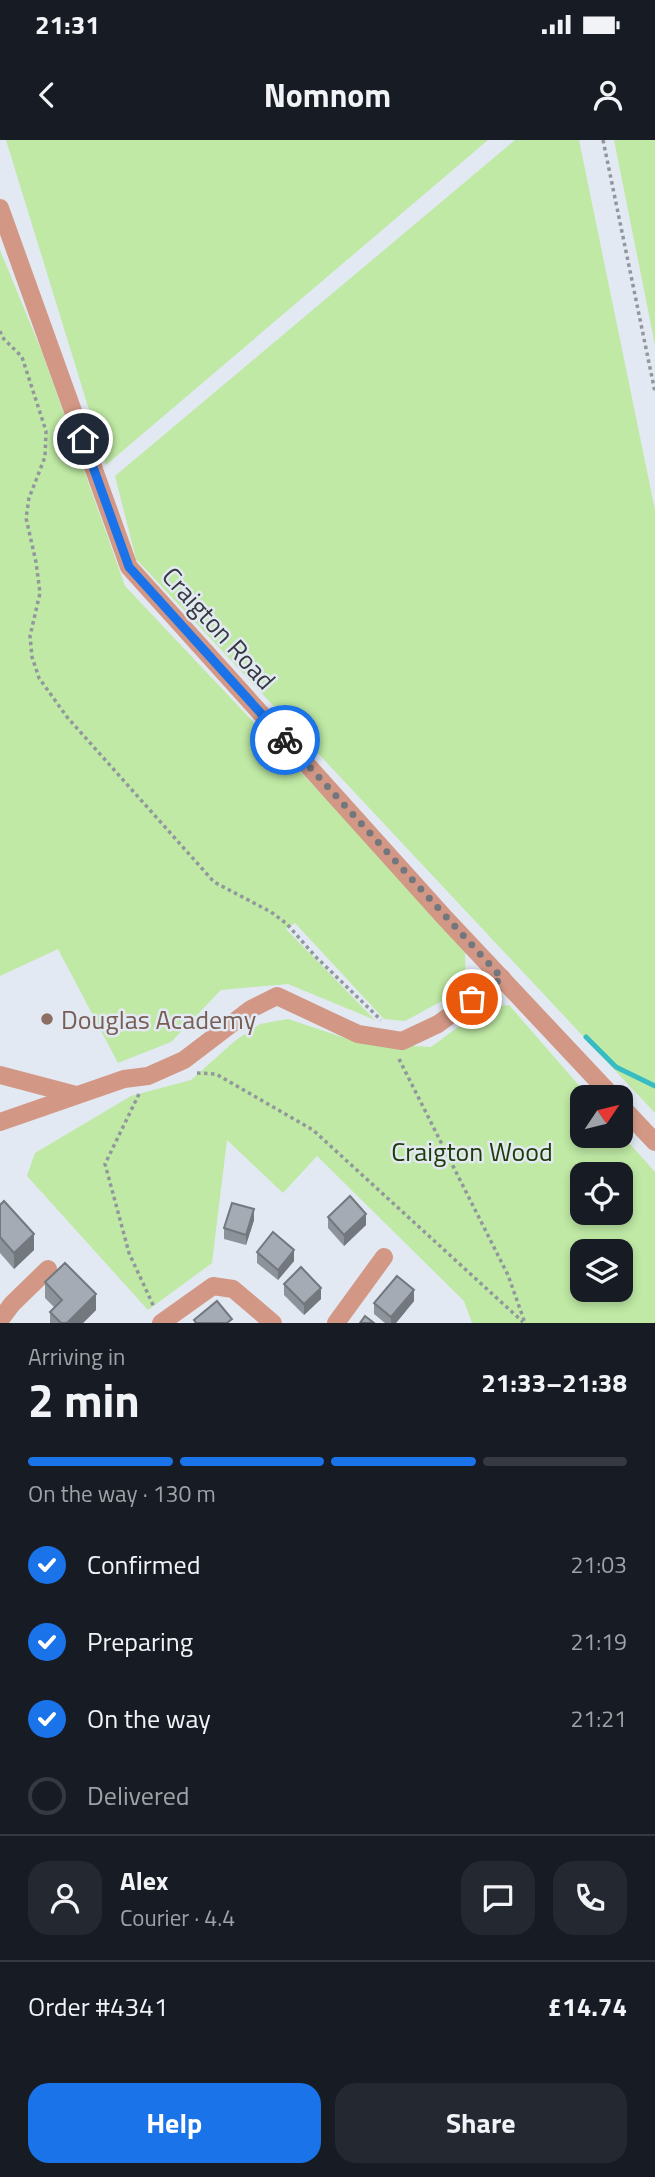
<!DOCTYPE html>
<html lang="en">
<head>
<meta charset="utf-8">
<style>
  :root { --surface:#171b24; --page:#242831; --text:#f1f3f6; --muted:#9ea1a6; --line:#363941; --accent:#1a73e8 }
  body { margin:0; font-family:"Titillium Web",sans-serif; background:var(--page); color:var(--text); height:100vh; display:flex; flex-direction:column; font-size:26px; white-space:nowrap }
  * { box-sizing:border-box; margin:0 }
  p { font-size:23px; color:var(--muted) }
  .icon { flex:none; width:38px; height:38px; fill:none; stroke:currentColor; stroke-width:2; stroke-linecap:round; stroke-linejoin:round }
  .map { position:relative; height:1183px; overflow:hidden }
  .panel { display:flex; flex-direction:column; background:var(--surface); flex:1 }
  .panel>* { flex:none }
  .needle { width:46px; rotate:55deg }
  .controls { position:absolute; left:570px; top:945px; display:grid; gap:14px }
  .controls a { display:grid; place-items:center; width:63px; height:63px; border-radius:14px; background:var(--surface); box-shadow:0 4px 10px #0003; font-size:35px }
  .pin { position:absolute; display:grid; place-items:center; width:60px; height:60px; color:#fff; margin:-30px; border:4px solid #fff; border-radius:50%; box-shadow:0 2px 7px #0007 }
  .courier { position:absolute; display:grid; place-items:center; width:70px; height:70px; margin:-35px; border:5px solid #1a73e8; border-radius:50%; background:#fff; color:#222; box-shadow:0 2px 9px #0007 }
  .head em { font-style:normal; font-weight:700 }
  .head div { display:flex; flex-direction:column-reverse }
  .head { display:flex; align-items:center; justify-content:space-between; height:119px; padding:0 28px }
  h1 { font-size:46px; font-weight:700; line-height:52px }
  .bar { display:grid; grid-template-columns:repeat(4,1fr); gap:10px 7px; align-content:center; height:84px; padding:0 28px }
  .bar i { height:9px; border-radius:5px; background:var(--line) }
  .bar .active { background:var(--accent) }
  .bar p { grid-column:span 4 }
  .line { display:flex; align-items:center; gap:18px; padding:0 28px; border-top:2px solid var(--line) }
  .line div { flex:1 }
  .round { display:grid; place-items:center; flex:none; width:74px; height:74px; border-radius:21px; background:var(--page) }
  ol { padding:0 28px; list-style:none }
  li { display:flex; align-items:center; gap:21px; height:77px }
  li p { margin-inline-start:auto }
  li .icon { padding:7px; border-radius:50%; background:var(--accent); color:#fff; stroke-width:4 }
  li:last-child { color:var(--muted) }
  li i { width:38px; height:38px; border:4px solid var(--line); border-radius:50% }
  .primary-button { display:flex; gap:14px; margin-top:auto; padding:14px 28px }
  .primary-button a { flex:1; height:80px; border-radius:21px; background:var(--accent); color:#fff; font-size:28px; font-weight:700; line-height:80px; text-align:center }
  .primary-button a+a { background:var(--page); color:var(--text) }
  .status { display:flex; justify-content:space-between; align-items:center; height:49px; padding:0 35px; background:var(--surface); direction:ltr }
  .status svg { height:19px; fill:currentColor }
  header { display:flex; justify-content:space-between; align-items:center; height:91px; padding:0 28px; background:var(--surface); font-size:32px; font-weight:700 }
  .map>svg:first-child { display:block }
  .green { fill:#bfe9a4; fill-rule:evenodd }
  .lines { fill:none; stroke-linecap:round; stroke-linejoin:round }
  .stream { stroke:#37bcc3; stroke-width:5 }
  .path { stroke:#92979e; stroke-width:3.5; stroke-dasharray:3.5 3.5; stroke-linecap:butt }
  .minor { stroke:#d39885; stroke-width:18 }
  .wall { fill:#8d939b }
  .shaded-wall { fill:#73787e }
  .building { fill:#a4abb4; stroke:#73787e; stroke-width:2 }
  .done { stroke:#72777d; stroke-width:7; stroke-dasharray:0 12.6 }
  .route { stroke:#1a73e8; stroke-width:9 }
  .education-dot { fill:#8d6e63; stroke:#e2e9f3; stroke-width:2.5 }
  .labels { text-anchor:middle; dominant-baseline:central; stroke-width:5; stroke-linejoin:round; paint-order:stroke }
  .street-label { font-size:26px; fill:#36393d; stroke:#e2e9f3 }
  .education-label { font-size:26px; fill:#785e54; stroke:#e2e9f3; text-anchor:start }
  .park-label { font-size:26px; fill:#1f3b05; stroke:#e2e9f3 }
</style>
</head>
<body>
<div class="status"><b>21:31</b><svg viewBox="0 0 49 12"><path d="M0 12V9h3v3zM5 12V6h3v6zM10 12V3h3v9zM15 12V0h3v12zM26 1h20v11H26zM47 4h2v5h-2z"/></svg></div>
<header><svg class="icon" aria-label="back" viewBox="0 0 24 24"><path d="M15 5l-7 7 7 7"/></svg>Nomnom<svg class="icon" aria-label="person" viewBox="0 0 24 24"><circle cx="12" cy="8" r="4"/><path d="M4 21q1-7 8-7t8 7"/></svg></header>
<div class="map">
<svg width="655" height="1183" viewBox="0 0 655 1183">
  <rect width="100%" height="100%" fill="#e2e9f3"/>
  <g class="green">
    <path d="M6,0H488L106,325Z"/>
    <path d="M515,0H579L655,370V973L136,419L115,336Z"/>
    <path d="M614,0H655V205Z"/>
    <path d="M0,110L42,212L125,446L344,678L465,812L466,848L405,881L384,879L295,783L286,789L375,880L288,844L221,850L171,902L118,923L58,809L0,836Z"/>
    <path d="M509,865L589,957H583V996H621V994L655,1032V1183H472L464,1161L317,1016L283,1053L227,1000L212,1123L148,1170L27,1036L35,1013L131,956L191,940L236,900L260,884L288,879L360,903L431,907L484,868ZM583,1034H621V1073H583ZM583,1111H621V1150H583Z"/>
  </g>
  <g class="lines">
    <path class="stream" d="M586,897L616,927L655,946"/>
    <g class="path">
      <path d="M603,0L655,252"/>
      <path d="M0,191L2,197L22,217L46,291L45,317L29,358L26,378L36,422L40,453L30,496L32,517L39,538L67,577L214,742L271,772L287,784L315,816L381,880"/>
      <path d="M399,919L508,1135L525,1183"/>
      <path d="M197,933L216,934L313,990L523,1182"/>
      <path d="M139,954L105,1024L129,1113L154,1167"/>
    </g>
    <g class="minor">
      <path d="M0,68L129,427L445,778L613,957"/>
      <path d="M0,935L76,955"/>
      <path d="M621,966L655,1002"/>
      <path d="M0,982L124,939L148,936L184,920L251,869L277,856L358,894L402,901L438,884L502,838"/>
      <path d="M0,1180L12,1164L48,1129"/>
      <path d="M161,1183L213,1146L233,1149L273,1183"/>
      <path d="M336,1183L384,1117"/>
    </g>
  </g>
  <g class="wall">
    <path d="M0,1065L34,1110L14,1129L0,1113Z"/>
    <path d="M328,1077L366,1085L344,1106L328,1088Z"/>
    <path d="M254,1080L246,1105L224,1099V1088Z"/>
    <path d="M257,1112L294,1121L278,1140L257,1123Z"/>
    <path d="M45,1142L96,1170L83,1183H50V1172L55,1168L45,1158Z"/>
    <path d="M284,1144L321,1159L304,1175L284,1155Z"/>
    <path d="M414,1161L396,1183H385L374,1174V1163Z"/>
  </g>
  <g class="shaded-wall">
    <path d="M254,1069V1080L246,1105V1095Z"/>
    <path d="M366,1074V1085L344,1106V1095Z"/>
    <path d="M34,1094V1110L14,1129V1113Z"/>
    <path d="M294,1110V1121L278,1140V1130Z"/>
    <path d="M321,1148V1159L304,1175V1164Z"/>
    <path d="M414,1150V1161L396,1183H391V1177Z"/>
    <path d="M96,1154V1170L83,1183H67Z"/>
  </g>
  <g class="building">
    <path d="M350,1056L366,1074L344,1095L328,1077Z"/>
    <path d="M4,1061L34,1094L14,1113L0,1097V1065Z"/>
    <path d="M232,1063L254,1069L246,1095L224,1088Z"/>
    <path d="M273,1092L294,1110L278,1130L257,1112Z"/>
    <path d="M65,1123L96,1154L67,1183H61L50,1172L62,1160L45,1142Z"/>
    <path d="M301,1127L321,1148L304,1164L284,1144Z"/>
    <path d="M397,1136L414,1150L391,1177L374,1163Z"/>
    <path d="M217,1161L232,1179L227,1183H196L194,1180Z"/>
    <path d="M365,1176L374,1183H360Z"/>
  </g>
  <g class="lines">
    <path class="done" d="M285,600L502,838L472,859"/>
    <path class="route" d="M83,299L129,427L285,600"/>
  </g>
  <circle class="education-dot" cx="47" cy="879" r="7"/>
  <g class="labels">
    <g class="street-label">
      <text transform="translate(219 488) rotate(48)">Craigton Road</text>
    </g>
    <g class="education-label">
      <text x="61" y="879">Douglas Academy</text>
    </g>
    <g class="park-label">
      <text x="472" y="1011">Craigton Wood</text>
    </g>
  </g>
</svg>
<div class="controls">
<a><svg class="needle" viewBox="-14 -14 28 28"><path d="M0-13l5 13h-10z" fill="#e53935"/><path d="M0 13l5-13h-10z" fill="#9ea1a6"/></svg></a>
<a><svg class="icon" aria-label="locate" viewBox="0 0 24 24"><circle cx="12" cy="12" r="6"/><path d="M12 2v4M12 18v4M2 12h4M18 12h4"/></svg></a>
<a><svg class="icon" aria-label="layers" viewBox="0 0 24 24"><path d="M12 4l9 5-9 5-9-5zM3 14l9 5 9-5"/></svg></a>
</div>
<div class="pin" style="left:472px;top:859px;background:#ea580c"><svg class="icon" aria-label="bag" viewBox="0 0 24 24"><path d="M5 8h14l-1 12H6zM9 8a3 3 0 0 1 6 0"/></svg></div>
<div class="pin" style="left:83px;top:299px;background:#1f2937"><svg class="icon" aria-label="home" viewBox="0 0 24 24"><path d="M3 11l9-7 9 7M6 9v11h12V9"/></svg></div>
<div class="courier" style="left:285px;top:600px"><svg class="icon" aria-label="bike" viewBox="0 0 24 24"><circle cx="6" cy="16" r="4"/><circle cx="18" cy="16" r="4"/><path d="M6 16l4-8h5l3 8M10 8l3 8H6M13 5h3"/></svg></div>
</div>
<section class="panel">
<div class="head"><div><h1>2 min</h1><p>Arriving in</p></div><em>21:33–21:38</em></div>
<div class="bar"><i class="active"></i><i class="active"></i><i class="active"></i><i></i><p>On the way · 130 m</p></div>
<ol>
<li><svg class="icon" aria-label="check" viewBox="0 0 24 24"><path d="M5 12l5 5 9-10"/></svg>Confirmed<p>21:03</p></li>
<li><svg class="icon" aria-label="check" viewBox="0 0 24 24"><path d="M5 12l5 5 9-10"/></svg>Preparing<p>21:19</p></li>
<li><svg class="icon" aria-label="check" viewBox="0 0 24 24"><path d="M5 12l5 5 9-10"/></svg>On the way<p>21:21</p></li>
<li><i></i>Delivered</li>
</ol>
<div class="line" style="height:126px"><a class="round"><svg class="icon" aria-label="person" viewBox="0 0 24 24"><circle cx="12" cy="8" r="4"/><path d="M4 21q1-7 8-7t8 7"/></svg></a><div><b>Alex</b><p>Courier · 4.4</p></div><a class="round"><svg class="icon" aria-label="chat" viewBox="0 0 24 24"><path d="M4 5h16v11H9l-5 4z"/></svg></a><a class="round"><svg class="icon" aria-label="phone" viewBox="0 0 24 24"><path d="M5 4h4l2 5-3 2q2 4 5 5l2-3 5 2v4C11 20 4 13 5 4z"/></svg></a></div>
<div class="line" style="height:91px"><div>Order #4341</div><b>£14.74</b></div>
<div class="primary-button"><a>Help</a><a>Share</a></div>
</section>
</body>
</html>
